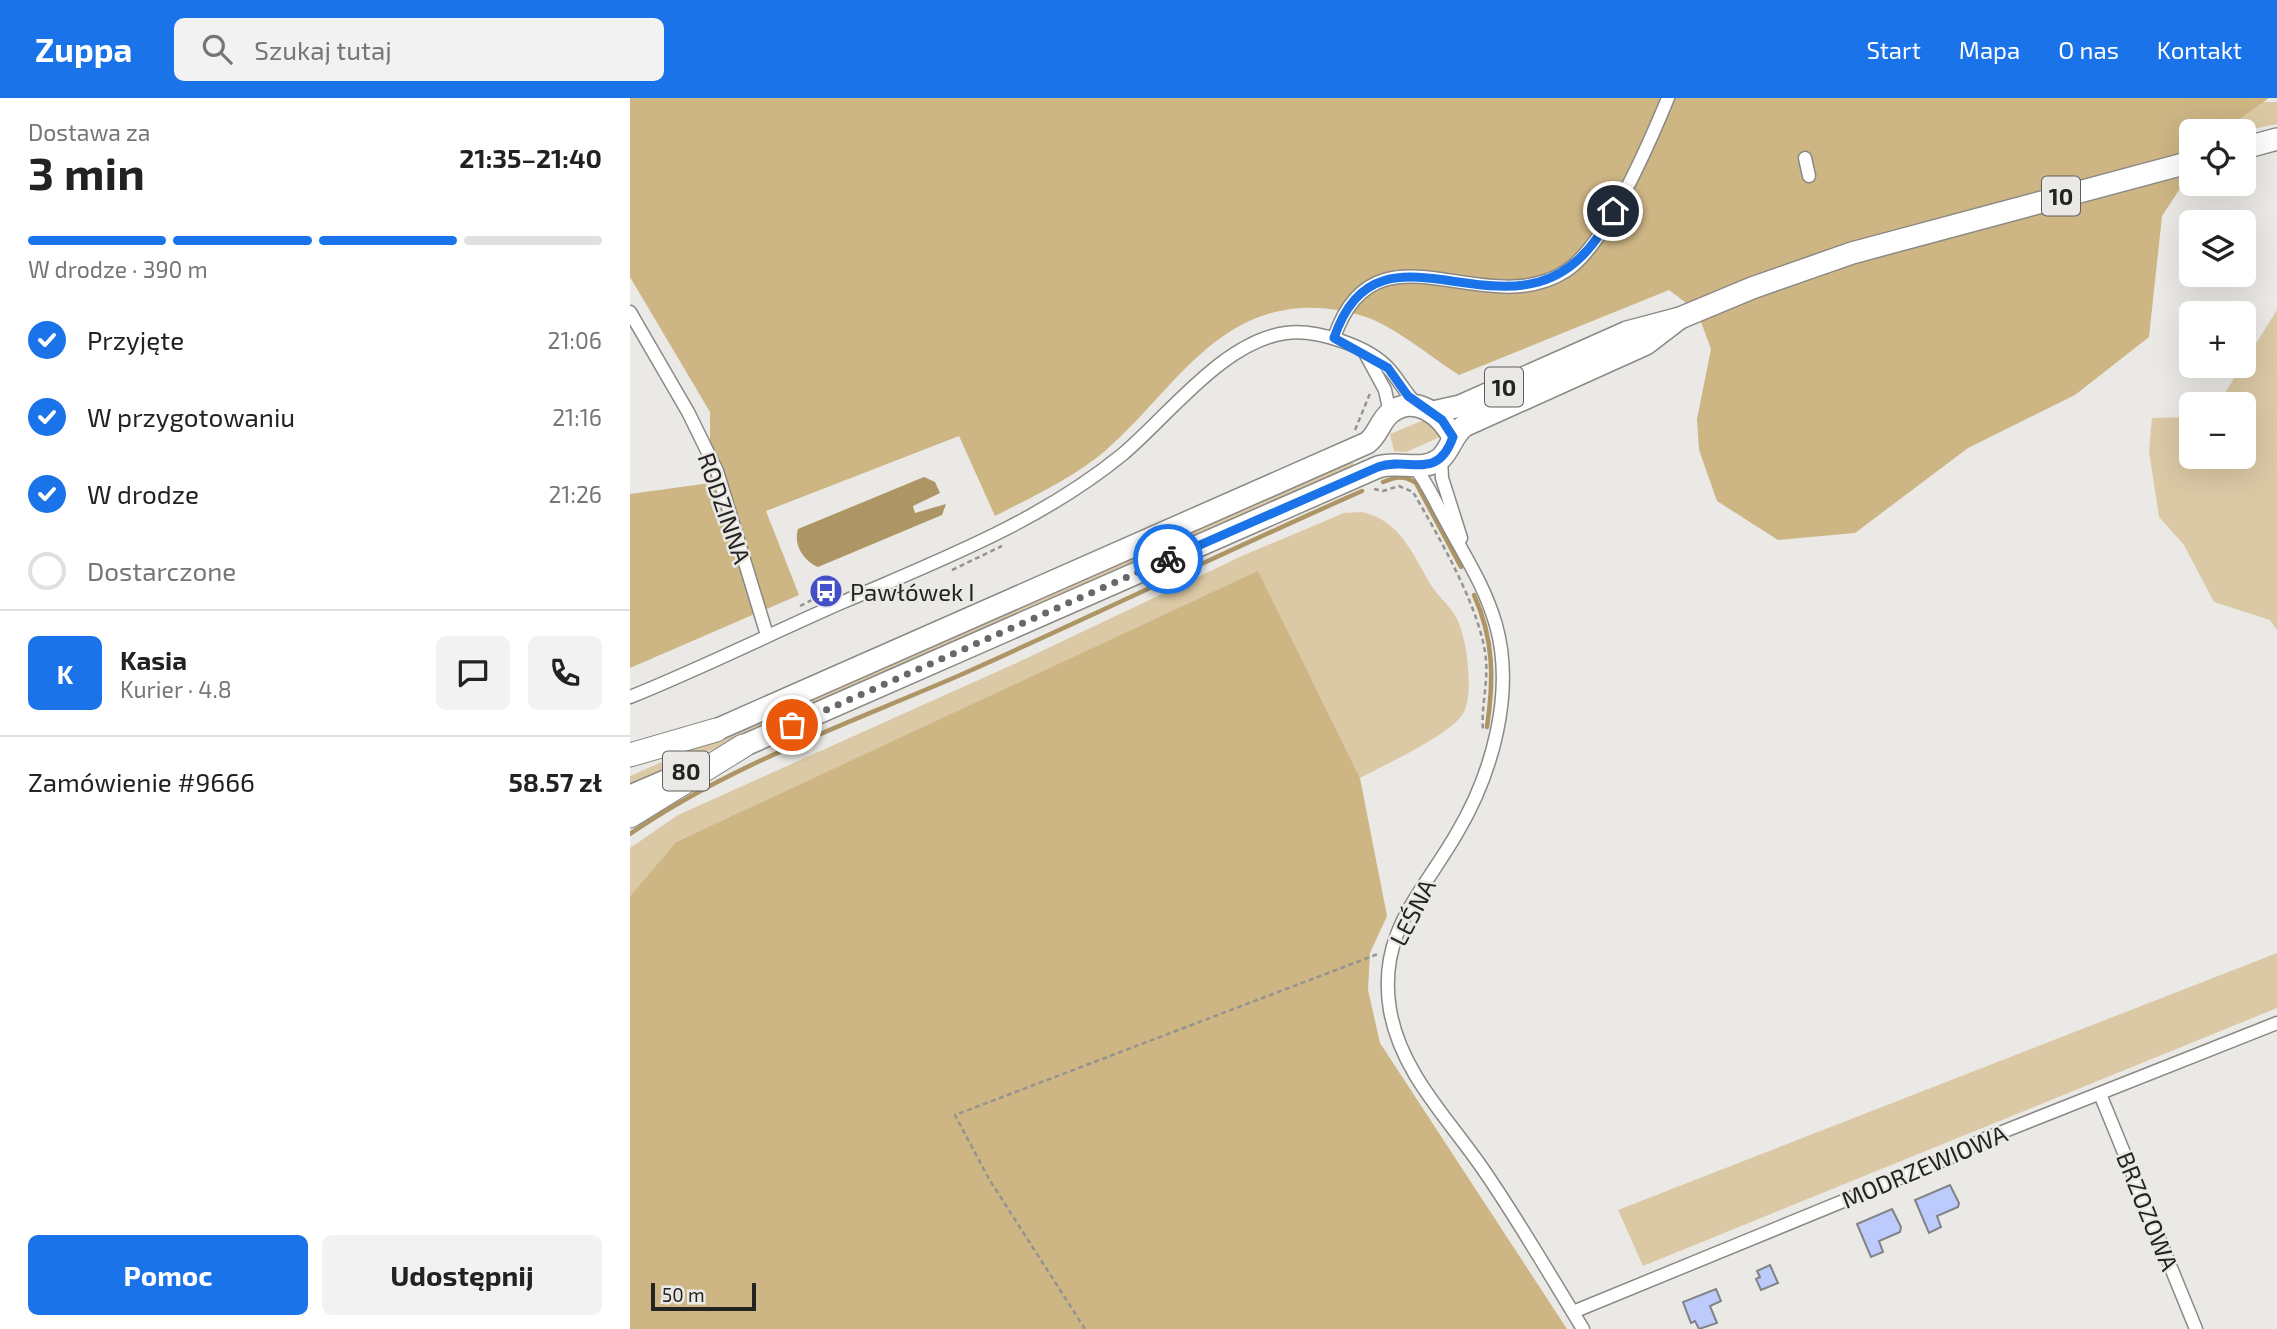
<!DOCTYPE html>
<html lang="pl">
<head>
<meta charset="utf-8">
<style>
  :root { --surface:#fff; --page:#f2f2f2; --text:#222; --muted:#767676; --line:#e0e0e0; --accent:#1a73e8 }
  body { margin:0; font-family:"Exo 2",sans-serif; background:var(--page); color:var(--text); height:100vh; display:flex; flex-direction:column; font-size:26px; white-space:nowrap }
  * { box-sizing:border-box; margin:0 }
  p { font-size:23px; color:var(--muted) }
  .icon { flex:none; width:38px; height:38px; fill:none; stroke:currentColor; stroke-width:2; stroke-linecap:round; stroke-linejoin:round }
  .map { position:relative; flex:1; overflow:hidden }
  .panel { display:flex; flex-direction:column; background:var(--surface); width:630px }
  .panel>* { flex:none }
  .controls { position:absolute; left:1549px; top:21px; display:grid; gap:14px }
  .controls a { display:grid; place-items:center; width:77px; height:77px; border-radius:10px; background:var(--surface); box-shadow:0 7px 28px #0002; font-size:35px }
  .scale { position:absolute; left:21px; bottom:18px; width:105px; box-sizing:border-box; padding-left:7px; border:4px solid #232321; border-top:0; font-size:19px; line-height:24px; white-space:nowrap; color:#232321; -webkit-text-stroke:5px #ebe9e5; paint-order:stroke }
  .pin { position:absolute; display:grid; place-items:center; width:60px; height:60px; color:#fff; margin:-30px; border:4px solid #fff; border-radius:50%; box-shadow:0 2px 7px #0007 }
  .courier { position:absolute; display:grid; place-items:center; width:70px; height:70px; margin:-35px; border:5px solid #1a73e8; border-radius:50%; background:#fff; color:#222; box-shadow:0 2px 9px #0007 }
  .headline em { font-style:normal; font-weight:700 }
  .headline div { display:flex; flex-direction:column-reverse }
  .headline { display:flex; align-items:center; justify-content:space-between; height:119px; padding:0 28px }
  h1 { font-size:46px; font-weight:700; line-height:52px }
  .bar { display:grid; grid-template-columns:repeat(4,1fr); gap:10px 7px; align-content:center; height:84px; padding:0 28px }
  .bar i { height:9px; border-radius:5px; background:var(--line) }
  .bar .current { background:var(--accent) }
  .bar p { grid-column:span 4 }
  .line { display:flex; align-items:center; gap:18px; padding:0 28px; border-top:2px solid var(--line) }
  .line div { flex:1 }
  .round { display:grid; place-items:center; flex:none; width:74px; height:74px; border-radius:10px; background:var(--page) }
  ol { padding:0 28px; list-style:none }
  li { display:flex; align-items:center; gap:21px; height:77px }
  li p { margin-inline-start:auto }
  li .icon { padding:7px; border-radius:50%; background:var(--accent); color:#fff; stroke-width:4 }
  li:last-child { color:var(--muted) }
  li i { width:38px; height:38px; border:4px solid var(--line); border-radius:50% }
  .action { display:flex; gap:14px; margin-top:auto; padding:14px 28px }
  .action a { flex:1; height:80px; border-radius:10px; background:var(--accent); color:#fff; font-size:28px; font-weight:700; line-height:80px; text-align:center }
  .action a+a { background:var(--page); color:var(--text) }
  header { display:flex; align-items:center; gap:42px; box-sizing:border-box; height:98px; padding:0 35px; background:var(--accent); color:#fff }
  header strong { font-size:33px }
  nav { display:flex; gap:38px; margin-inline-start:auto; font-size:24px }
  .search { width:490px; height:63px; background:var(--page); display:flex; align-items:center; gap:18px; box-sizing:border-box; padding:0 24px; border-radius:10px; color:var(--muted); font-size:26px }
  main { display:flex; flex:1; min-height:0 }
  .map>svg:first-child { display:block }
  .green { fill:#dbc9a5 }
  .forest { fill:#cdb584 }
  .water { fill:#ad9566 }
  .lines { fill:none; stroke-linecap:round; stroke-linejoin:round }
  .stream { stroke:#ad9566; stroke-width:4.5 }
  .building { fill:#bdcbfc; stroke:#828387; stroke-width:2 }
  .minor-casing { stroke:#8b8985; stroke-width:15 }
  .primary-casing { stroke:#8b8985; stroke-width:22 }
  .trunk-casing { stroke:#8b8985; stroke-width:24 }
  .motorway-casing { stroke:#8b8985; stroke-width:25 }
  .path { stroke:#949390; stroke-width:2.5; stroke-dasharray:5 3.5; stroke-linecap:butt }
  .minor { stroke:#fff; stroke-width:12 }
  .primary { stroke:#fff; stroke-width:19 }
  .trunk { stroke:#fff; stroke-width:21 }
  .motorway { stroke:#fff; stroke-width:23 }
  .done { stroke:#696866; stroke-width:7; stroke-dasharray:0 12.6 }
  .route { stroke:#1a73e8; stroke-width:9 }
  .labels { text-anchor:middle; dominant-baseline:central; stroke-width:5; stroke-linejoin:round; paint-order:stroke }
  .shield { fill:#ebe9e5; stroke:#5f5e5c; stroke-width:2 }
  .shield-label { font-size:23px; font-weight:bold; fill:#232321 }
  .street-label { font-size:24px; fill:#232321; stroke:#ebe9e5 }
  .poi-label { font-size:24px; fill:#232321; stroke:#ebe9e5; text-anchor:start }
</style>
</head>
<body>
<header>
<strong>Zuppa</strong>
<div class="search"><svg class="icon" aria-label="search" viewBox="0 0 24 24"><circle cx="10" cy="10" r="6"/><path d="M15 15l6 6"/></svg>Szukaj tutaj</div>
<nav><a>Start</a><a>Mapa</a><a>O nas</a><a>Kontakt</a></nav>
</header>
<main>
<section class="panel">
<div class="headline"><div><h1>3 min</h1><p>Dostawa za</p></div><em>21:35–21:40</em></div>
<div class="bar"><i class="current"></i><i class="current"></i><i class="current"></i><i></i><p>W drodze · 390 m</p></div>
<ol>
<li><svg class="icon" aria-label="check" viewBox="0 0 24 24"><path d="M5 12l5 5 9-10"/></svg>Przyjęte<p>21:06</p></li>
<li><svg class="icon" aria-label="check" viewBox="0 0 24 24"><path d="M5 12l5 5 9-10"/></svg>W przygotowaniu<p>21:16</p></li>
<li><svg class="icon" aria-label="check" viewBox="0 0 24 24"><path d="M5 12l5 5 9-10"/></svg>W drodze<p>21:26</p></li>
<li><i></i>Dostarczone</li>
</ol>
<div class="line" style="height:126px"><b class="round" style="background:var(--accent);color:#fff">K</b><div><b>Kasia</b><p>Kurier · 4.8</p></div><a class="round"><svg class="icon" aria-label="chat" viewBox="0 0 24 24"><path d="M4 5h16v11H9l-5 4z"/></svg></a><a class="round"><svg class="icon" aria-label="phone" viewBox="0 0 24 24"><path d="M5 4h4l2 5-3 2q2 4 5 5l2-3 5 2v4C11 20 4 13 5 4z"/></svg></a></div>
<div class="line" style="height:91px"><div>Zamówienie #9666</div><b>58.57 zł</b></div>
<div class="action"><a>Pomoc</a><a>Udostępnij</a></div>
</section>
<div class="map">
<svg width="1647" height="1231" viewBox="0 0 1647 1231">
  <rect width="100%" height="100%" fill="#ebe9e5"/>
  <g class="green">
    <path d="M1633,4H1647V26L1613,33H1593Z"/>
    <path d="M1647,212V532L1640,522L1584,504L1554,447L1529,419L1519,353L1522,320L1561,319V359H1614V306H1588Z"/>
    <path d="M794,322L810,333V339L776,354L764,353L760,336Z"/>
    <path d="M721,361L725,369L0,688V678Z"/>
    <path d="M732,414C772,423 783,458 803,490C810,500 820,508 826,519C837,539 844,593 834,614C823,636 754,667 730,680L628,474L46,744L0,798V750L48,717L395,561L612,458L714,415Z"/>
    <path d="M1647,855V910L1013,1168L988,1112Z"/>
  </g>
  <g class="forest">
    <path d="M0,0H1639L1593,33H1561V74L1532,118L1519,239L1445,297L1338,350L1225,435L1148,442L1087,403L1069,352L1067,321L1081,251L1067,213L1039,192L829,277C802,260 773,235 744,222C721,213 695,209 671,210C580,216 539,298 475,353C443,380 402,399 365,418L329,338L136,413L169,497L0,570V396L80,385V314L0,179Z"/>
    <path d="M628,473L730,680L757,818L740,855L738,892L750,945L937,1231H0V798L46,744Z"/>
  </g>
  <path class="water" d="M294,379L305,384L310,395L283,408L285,415L316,406L312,417L188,469C174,463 163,447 168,431Z"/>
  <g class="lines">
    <g class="stream">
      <path d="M753,384C766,379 773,377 786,385L831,469"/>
      <path d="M844,497C864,541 864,582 857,629"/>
      <path d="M0,736C100,667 217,626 328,578C463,518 596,453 732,393"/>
    </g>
  </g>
  <g class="building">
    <path d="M1320,1087L1329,1105L1328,1109L1307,1118L1311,1129L1299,1135L1285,1102Z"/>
    <path d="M1262,1111L1271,1129L1270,1134L1249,1143L1253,1154L1241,1159L1227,1126Z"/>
    <path d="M1140,1167L1148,1185L1131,1192L1126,1181L1130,1179L1127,1173Z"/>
    <path d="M1086,1191L1091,1203L1080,1208L1087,1225L1069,1231L1065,1223L1061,1225L1053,1204Z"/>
  </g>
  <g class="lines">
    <defs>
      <g id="minor">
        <path d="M1175,60L1179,78"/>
        <path d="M0,214L58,314L87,373L137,537"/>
        <path d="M704,240C745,117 854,226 936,173C976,147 1019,46 1038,0"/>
        <path d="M736,257L755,292L760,315"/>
        <path d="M811,360L812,380L831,440"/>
        <path d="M784,368C798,386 805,404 816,423C835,459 854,486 866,527C885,595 862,676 827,735C792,796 747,835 760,912C771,976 820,1022 855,1074C890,1125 921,1179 953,1231"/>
        <path d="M0,599C72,570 142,535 213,504C310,462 410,424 493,356C539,317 594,243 656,235C686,231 739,248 759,271C769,282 776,296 788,308"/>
        <path d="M1470,996L1566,1231"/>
        <path d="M943,1214L1323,1058L1352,1042L1647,925"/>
      </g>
      <path id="primary" d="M0,697L63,670"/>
      <g id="trunk">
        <path d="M1614,50L1647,41"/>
        <path d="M803,314L830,308L997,234L1050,220L1122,190L1222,155L1561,64"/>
        <path d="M86,632L737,345C748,337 750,323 760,315C785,295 811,317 823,339"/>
        <path d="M113,648L748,369C769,362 794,376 812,359C821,349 823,337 834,328L1016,246L1050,220"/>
      </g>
      <g id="motorway">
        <path d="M0,657L86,632"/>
        <path d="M0,718L113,648"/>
      </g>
    </defs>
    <use href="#minor" class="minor-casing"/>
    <use href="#primary" class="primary-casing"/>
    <use href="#trunk" class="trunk-casing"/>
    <use href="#motorway" class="motorway-casing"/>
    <g class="path">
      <path d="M725,332L741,293"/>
      <path d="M744,391L753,393L769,388L783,394C808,437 852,513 856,562C858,585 851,610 853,632"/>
      <path d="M322,472L372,448"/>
      <path d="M170,508L192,497"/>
      <path d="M455,1231L359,1081L325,1017L748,856"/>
    </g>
    <use href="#minor" class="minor"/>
    <use href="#primary" class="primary"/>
    <use href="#trunk" class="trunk"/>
    <use href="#motorway" class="motorway"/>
  </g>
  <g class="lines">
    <path class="done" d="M162,627L538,461"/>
    <path class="route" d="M538,461L748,369C780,358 807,384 823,339L812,322L778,298L758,270L704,240C753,93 901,281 983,113"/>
  </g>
  <defs>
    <symbol id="bus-disc" viewBox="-11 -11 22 22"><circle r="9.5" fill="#4451c6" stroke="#ebe9e5"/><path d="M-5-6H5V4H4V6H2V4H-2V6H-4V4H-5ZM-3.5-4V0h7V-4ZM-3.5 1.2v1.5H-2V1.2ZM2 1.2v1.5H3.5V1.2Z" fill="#fff"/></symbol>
  </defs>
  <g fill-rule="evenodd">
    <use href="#bus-disc" x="177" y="474" width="38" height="38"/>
  </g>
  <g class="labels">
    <g class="shield">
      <rect x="1412" y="78.5" width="38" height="39" rx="5"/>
      <rect x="855" y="269.5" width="38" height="39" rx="5"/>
      <rect x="33" y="653.5" width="46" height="39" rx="5"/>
    </g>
    <g class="shield-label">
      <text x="1431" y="98">10</text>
      <text x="874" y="289">10</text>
      <text x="56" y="673">80</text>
    </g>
    <g class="street-label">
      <text transform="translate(95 410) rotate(71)">RODZINNA</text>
      <text transform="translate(782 814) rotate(-63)">LEŚNA</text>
      <text transform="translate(1294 1068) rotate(-23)">MODRZEWIOWA</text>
      <text transform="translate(1518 1113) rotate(68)">BRZOZOWA</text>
    </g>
    <g class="poi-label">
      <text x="220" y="493">Pawłówek I</text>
    </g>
  </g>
</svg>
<div class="controls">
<a><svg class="icon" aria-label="locate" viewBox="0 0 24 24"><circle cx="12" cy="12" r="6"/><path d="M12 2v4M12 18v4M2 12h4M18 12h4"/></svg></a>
<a><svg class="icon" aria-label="layers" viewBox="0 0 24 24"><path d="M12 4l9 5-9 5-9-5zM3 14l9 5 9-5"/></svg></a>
<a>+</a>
<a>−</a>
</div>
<div class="scale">50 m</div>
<div class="pin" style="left:162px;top:627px;background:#ea580c"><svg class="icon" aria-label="bag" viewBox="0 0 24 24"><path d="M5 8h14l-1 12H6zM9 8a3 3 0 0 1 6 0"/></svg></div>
<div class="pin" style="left:983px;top:113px;background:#1f2937"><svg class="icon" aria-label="home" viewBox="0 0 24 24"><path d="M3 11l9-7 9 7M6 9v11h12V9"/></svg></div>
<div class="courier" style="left:538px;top:461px"><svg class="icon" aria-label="bike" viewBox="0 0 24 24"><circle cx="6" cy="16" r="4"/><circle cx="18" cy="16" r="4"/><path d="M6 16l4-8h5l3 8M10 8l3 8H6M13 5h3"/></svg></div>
</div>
</main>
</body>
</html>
